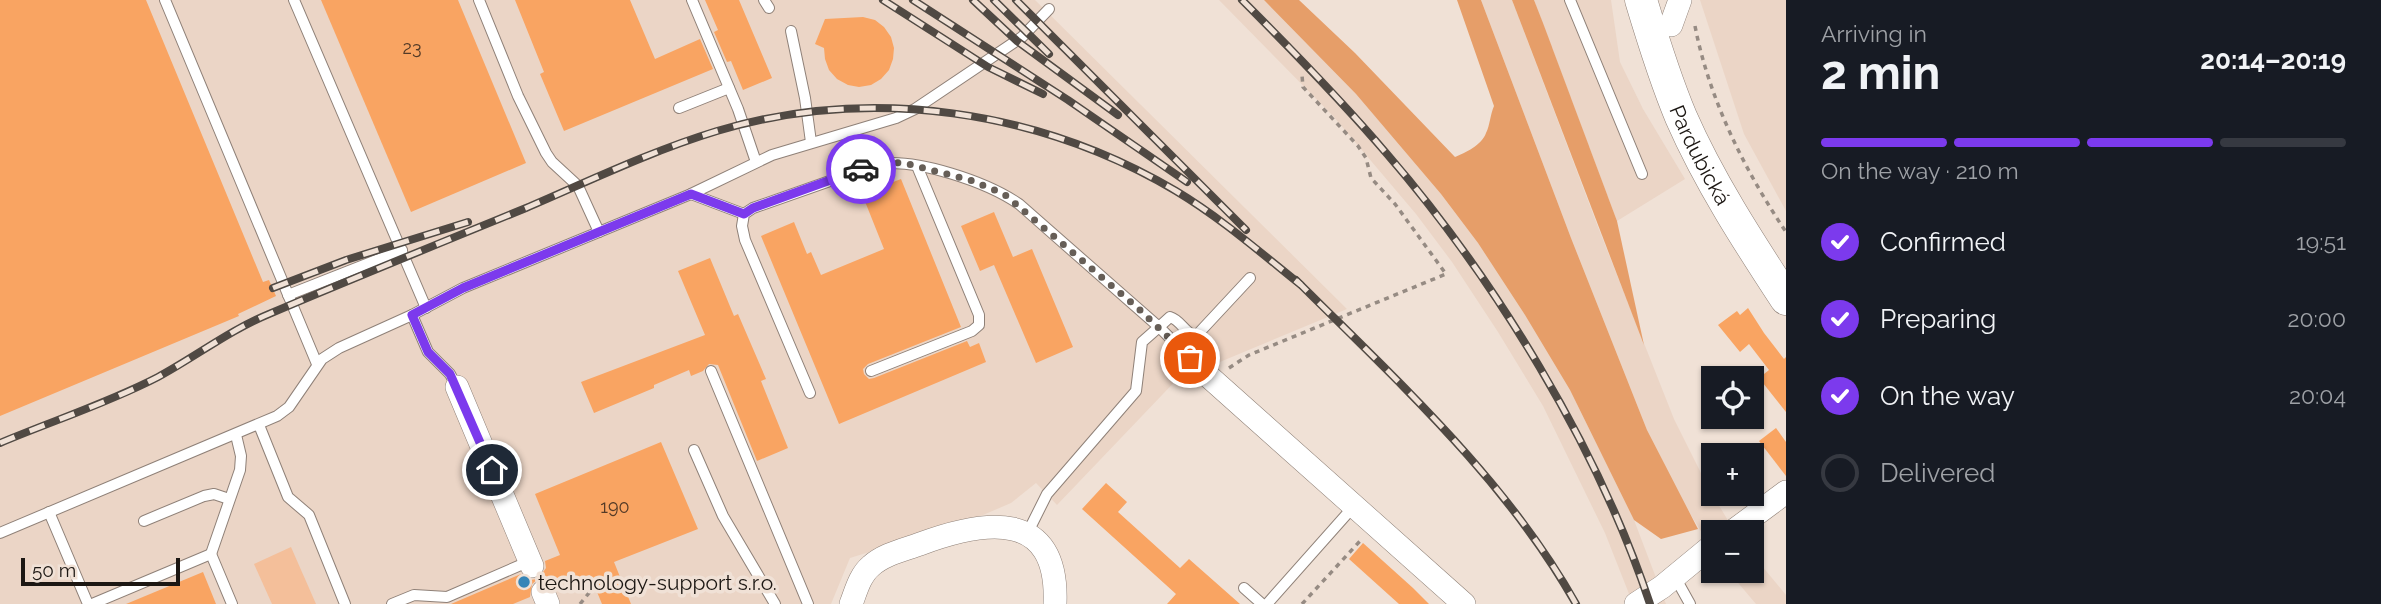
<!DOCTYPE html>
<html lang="en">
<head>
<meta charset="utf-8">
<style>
  :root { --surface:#171b24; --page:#20242c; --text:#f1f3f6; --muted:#9ea1a6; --line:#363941; --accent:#7c3aed }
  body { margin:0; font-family:Raleway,sans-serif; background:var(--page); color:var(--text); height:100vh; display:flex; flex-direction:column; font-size:26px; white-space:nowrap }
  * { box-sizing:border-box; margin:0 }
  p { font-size:23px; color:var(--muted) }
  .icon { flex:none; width:38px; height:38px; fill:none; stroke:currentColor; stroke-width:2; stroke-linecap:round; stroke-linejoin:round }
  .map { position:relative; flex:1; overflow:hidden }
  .panel { display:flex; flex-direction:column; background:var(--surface); width:595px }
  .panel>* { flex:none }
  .controls { position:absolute; left:1701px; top:366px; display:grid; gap:14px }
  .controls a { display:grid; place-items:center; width:63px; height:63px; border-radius:0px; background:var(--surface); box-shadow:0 2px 5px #0004; font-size:35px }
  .scale { position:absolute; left:21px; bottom:18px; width:159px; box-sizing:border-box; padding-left:7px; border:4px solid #1c1713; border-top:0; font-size:19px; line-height:24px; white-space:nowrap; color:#1c1713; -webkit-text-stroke:5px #f0e1d6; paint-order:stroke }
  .pin { position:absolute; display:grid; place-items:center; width:60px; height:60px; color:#fff; margin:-30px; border:4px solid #fff; border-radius:50%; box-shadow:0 2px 7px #0007 }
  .courier { position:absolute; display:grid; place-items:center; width:70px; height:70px; margin:-35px; border:5px solid #7c3aed; border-radius:50%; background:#fff; color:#222; box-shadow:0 2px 9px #0007 }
  .headline em { font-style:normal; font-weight:700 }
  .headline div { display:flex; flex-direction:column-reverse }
  .headline { display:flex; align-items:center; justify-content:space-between; height:119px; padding:0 35px }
  h1 { font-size:46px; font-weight:700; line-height:52px }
  .bar { display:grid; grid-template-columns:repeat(4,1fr); gap:10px 7px; align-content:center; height:84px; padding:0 35px }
  .bar i { height:9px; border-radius:5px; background:var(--line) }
  .bar .on { background:var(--accent) }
  .bar p { grid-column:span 4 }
  ol { padding:0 35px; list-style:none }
  li { display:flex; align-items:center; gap:21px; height:77px }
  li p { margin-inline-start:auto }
  li .icon { padding:7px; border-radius:50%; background:var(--accent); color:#fff; stroke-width:4 }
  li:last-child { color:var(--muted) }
  li i { width:38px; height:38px; border:4px solid var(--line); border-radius:50% }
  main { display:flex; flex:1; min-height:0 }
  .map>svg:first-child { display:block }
  .built { fill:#ebd5c6 }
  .green { fill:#e69e69 }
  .water { fill:#f4bf9a }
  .building { fill:#f9a462 }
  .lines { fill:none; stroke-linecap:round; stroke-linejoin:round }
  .service-casing { stroke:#8f8178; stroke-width:12 }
  .minor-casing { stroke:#8f8178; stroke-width:24 }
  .secondary-casing { stroke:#8f8178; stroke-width:33 }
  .path { stroke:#968b83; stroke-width:3.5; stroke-dasharray:5 5; stroke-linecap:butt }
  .service { stroke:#fff; stroke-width:10 }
  .minor { stroke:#fff; stroke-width:23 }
  .secondary { stroke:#fff; stroke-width:32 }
  .rail-casing { stroke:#504943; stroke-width:8 }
  .rail { stroke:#f0e1d6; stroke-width:5; stroke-dasharray:16; stroke-linecap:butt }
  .done { stroke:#665e57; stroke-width:7; stroke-dasharray:0 12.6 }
  .route { stroke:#7c3aed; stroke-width:9 }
  .poi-dot { fill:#3685b7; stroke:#f0e1d6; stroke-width:2.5 }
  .labels { text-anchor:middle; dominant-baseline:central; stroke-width:7; stroke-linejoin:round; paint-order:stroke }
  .number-label { font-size:18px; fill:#533a27 }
  .street-label { font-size:21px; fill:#1c1713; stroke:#f0e1d6 }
  .poi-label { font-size:21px; fill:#1c1713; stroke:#f0e1d6; text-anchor:start }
</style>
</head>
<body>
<main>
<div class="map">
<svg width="1786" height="604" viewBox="0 0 1786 604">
  <rect width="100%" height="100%" fill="#f0e1d6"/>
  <g class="built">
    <path d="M0,0H1035L1347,309L1215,364L1196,384L1184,372L1057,505L1036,483L1011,503L969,521L850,558L831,604H0Z"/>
    <path d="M1219,0H1264L1356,94L1441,194L1478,243L1525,315L1570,390L1634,520L1666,604H1633L1605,533L1543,406L1498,332L1452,262L1416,214L1333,116Z"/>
    <path d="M1481,0H1512L1598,227L1674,419L1709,489L1735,532H1713V551L1683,502L1647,430L1571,238Z"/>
    <path d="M1534,0H1611L1620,62L1643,109L1685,179L1617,221Z"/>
    <path d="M1700,0H1786V211L1744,134Z"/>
    <path d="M1752,554L1786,595V604H1756L1728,571L1752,570Z"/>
  </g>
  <g class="green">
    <path d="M1264,0H1299L1355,53L1455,157C1465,153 1482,145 1486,133C1490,125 1490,115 1494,106L1457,0H1481L1571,238L1647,430L1698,529L1661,539L1634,520L1570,390L1525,315L1478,243L1441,194L1356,94Z"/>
    <path d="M1512,0H1534L1543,23L1617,221L1644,345Z"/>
  </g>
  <path class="water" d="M291,547L316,604H272L254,564Z"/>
  <g class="building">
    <path d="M0,0H146L263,282L269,280L276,296L238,314L239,316L0,416Z"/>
    <path d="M321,0H458L526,163L411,212Z"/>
    <path d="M515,0H630L655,59L700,39L713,69L564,131L540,74L544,72Z"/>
    <path d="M705,0H739L772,78L743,90L731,61L727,62L714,32L718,30Z"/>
    <path d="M863,17L875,20L884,27L891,37L894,48L893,59L889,70L881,79L871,85L859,87L848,85L837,79L829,70L825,59L824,48L815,44L825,19Z"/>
    <path d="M901,179L961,327L868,364L863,369L864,374L869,379L874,378L967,341L970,347L979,343L986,362L839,424L761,236L794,222L807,254L811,252L821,275L884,249L862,194Z"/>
    <path d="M994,212L1013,257L1032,249L1073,347L1036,363L994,265L980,271L961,226Z"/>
    <path d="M710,258L734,316L738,314L766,379L761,381L788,448L757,461L718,365L709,364L703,371L691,376L689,370L654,385V388L594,413L581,382L705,335L678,271Z"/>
    <path d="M1748,308L1764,333L1784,359L1786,357V412L1759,378L1769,370L1749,344L1740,352L1718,325L1737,311L1740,315Z"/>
    <path d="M1776,428L1786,442V476L1759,441Z"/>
    <path d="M661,442L698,529L614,562L631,604H602L590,575L556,586L551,581L538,579L532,584L530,597L513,604H451L521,574L530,580L538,579L546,568L545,561L560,555L535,494Z"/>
    <path d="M1106,483L1127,502L1118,512L1180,568L1189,559L1240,604H1167L1176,594L1082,509Z"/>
    <path d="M1363,543L1413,588L1429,604H1399L1349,559Z"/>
    <path d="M203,572L216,604H126Z"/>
  </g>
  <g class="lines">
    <defs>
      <g id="service">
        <path d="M165,0L317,364"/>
        <path d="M294,0L426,308"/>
        <path d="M479,0L518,96L546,153L552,162L578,186L599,232"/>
        <path d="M692,0L738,109L756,162"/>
        <path d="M764,0L769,8"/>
        <path d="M1570,0L1642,174"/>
        <path d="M791,31L805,98L811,142"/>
        <path d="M679,108L729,88"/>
        <path d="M691,194L744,214"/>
        <path d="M288,295L402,250"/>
        <path d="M412,315L428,352L450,374L457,387"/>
        <path d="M711,371L808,604"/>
        <path d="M871,371L972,331L979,325V315L917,166"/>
        <path d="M810,393L745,240L742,226L744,214L753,208L878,164C917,158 987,182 1019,204L1159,327L1170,317C1181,320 1185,334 1196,336L1250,278"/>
        <path d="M259,425L288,497L309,515L345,604"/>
        <path d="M694,450L723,516L775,604"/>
        <path d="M49,512L88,604"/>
        <path d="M144,521L204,496L214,494L229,499"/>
        <path d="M0,533L277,416L289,407L322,359L339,348L412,315L463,288L691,194L772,155L896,118L915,109L1022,37L1049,9"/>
        <path d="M1027,534L1047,494L1136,391L1142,342L1159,327L1206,374"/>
        <path d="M211,554L240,470L241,456L236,435"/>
        <path d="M1675,577L1690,604"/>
        <path d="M1244,588L1262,604"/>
        <path d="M92,604L211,554L232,604"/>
        <path d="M392,604L414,595L447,597L530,561"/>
        <path d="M1267,604L1354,506"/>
      </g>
      <g id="minor">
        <path d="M1671,25L1680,0"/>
        <path d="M1206,374L1464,604"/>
        <path d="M457,387L532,566"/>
        <path d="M1732,532L1786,492"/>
        <path d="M543,592L548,604"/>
        <path d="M851,604C856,591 860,575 871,566C884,554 904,550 920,544C984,520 1059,508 1055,604"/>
        <path d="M1636,604L1662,587L1713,545"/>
      </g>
      <g id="secondary">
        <path id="s1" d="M1641,0C1653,40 1665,79 1681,117C1709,181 1748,241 1786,299"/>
      </g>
    </defs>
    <use href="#service" class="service-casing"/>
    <use href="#minor" class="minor-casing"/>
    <use href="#secondary" class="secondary-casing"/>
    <g class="path">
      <path d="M1695,26C1709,99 1745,171 1786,232"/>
      <path d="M1229,368L1249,355L1446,274L1395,204L1371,178L1366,158L1358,146L1303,87L1302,75"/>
      <path d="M580,604L593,588"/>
      <path d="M1302,604L1360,541"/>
    </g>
    <use href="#service" class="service"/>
    <use href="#minor" class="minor"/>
    <use href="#secondary" class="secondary"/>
    <defs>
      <g id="rail">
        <path d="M883,0L988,67L1043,94"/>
        <path d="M913,0L1068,100L1187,182"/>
        <path d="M973,0L1017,41L1118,115"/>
        <path d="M994,0L1049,54"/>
        <path d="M1016,0L1246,230"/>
        <path d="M1242,0C1292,50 1341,100 1387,154C1495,279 1598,447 1650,604"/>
        <path d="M1296,280C1396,380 1506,479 1576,604"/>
        <path d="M273,288L346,260L468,222"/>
        <path d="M0,443C52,421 108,403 158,377C195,357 230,330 269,314C354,278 440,243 526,208C589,181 651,151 717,131C871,85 1039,110 1176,191C1221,218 1261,253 1301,285"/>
      </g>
    </defs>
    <use href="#rail" class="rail-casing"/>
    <use href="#rail" class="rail"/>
  </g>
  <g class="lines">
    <path class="done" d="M861,169L887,162L904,163L970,180L1004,194L1139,309L1190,358"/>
    <path class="route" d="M492,470L450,374L428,352L412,315L463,288L691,194L744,214L753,208L861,169"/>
  </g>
  <circle class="poi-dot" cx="524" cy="582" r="7"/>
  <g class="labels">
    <g class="number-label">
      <text x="412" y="47">23</text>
      <text x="615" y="506">190</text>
    </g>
    <g class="street-label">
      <text stroke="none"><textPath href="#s1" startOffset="166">Pardubická</textPath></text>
    </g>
    <g class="poi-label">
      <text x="538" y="582">technology-support s.r.o.</text>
    </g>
  </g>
</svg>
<div class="controls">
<a><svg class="icon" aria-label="locate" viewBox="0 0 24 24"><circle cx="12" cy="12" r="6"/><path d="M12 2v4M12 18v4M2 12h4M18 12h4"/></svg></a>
<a>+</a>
<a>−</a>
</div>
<div class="scale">50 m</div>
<div class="pin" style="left:1190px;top:358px;background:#ea580c"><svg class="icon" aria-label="bag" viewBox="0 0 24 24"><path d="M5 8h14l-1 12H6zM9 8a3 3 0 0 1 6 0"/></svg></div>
<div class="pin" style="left:492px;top:470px;background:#1f2937"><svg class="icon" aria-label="home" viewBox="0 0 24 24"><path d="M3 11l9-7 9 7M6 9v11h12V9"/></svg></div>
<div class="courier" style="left:861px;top:169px"><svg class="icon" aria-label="car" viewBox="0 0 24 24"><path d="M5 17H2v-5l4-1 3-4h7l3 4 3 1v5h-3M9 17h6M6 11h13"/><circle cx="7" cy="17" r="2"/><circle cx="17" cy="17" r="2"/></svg></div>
</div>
<section class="panel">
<div class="headline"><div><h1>2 min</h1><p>Arriving in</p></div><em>20:14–20:19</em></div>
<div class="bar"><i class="on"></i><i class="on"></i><i class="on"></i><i></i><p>On the way · 210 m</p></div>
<ol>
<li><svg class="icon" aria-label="check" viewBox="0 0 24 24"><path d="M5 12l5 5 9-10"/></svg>Confirmed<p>19:51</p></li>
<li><svg class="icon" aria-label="check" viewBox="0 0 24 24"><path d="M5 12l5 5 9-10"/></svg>Preparing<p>20:00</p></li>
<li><svg class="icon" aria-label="check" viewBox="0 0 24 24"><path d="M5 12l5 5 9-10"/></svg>On the way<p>20:04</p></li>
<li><i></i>Delivered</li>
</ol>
</section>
</main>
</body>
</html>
